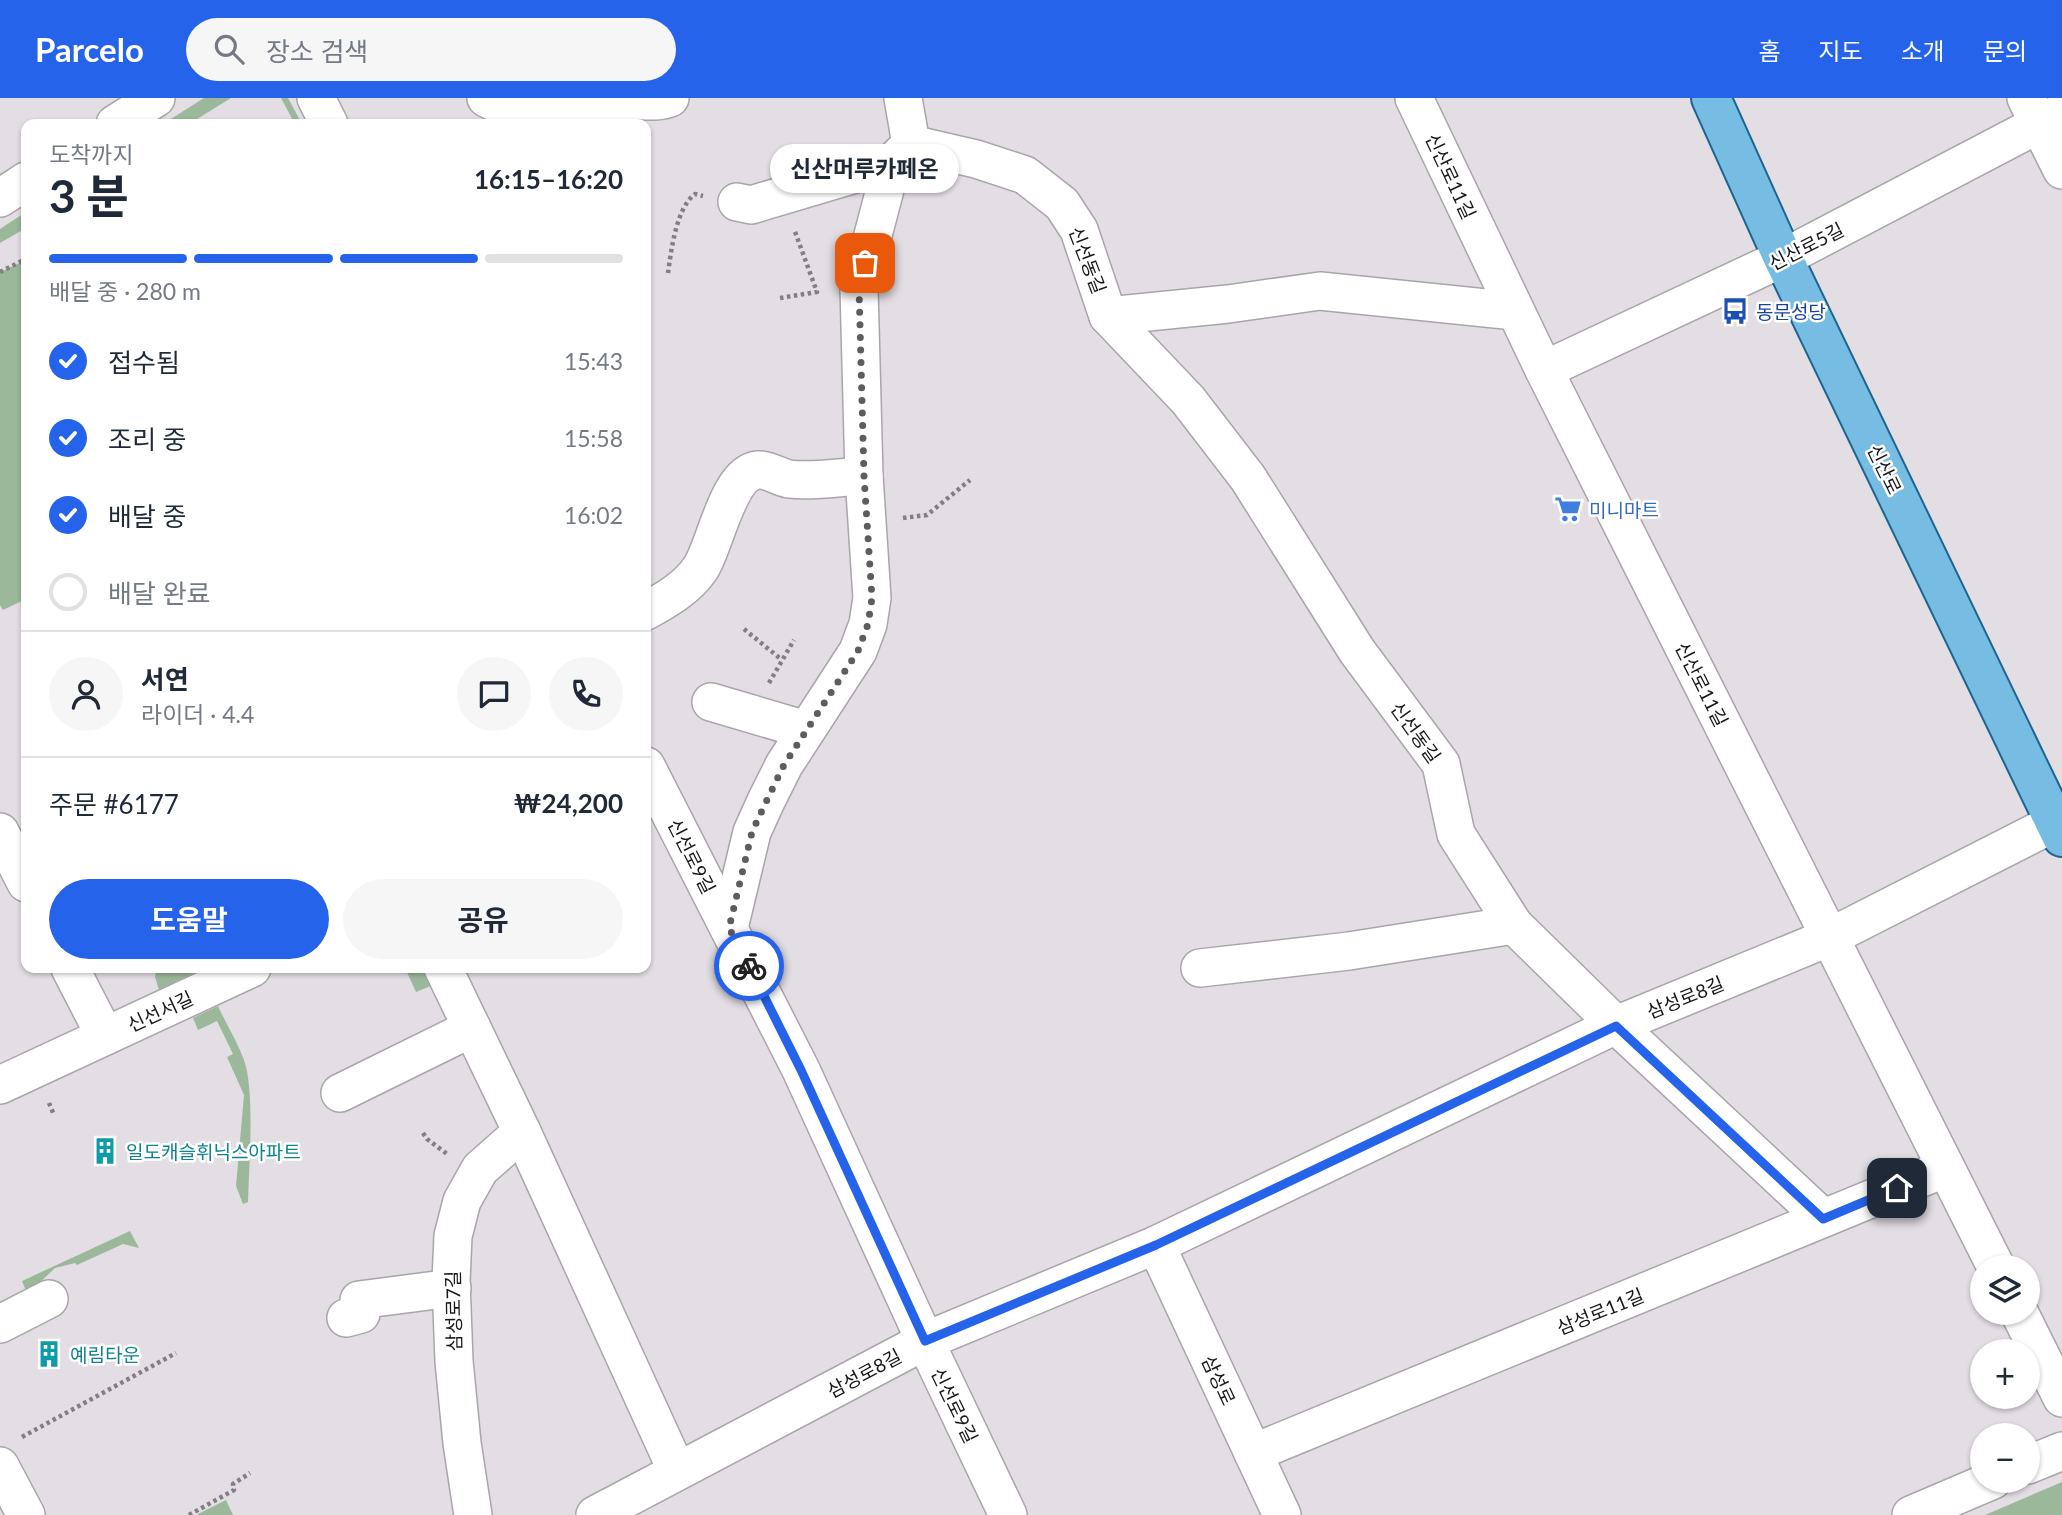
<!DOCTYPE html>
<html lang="ko">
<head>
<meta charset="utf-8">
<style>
  :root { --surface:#fff; --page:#f6f6f7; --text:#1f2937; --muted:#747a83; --line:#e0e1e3; --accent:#2563eb }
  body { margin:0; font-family:Lato,"Noto Sans KR",sans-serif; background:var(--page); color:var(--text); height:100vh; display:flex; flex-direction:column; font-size:26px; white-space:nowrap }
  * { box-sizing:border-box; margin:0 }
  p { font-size:23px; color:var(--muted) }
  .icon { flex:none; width:38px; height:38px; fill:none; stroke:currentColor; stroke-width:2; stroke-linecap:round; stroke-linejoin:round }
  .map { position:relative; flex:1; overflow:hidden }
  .panel { position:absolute; left:21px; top:21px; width:630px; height:854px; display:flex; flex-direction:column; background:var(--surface); border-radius:14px; box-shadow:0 2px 5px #0004 }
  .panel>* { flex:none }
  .fabs { position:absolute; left:1970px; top:1157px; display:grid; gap:14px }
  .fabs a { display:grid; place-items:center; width:70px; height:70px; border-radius:50%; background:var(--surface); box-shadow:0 2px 5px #0004; font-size:35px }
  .pin { position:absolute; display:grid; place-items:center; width:60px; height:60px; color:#fff; margin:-30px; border-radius:14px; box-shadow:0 4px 10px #0006 }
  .courier { position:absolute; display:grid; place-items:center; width:70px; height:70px; margin:-35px; border:5px solid #2563eb; border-radius:50%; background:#fff; color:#222; box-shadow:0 2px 9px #0007 }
  .bubble { position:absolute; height:49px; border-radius:24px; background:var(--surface); box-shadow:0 2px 5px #0004; font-size:23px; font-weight:700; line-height:49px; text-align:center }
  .headline em { font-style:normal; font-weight:700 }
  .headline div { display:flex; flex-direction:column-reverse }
  .headline { display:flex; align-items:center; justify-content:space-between; height:119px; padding:0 28px }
  h1 { font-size:46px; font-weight:700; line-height:52px }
  .bar { display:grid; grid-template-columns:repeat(4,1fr); gap:10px 7px; align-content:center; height:84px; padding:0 28px }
  .bar i { height:9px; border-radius:5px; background:var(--line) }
  .bar .on { background:var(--accent) }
  .bar p { grid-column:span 4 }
  .line { display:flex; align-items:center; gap:18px; padding:0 28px; border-top:2px solid var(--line) }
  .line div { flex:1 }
  .round { display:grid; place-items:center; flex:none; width:74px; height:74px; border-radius:37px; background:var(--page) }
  ol { padding:0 28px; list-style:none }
  li { display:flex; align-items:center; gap:21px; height:77px }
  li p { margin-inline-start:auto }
  li .icon { padding:7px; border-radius:50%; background:var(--accent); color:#fff; stroke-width:4 }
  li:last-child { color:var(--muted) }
  li i { width:38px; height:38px; border:4px solid var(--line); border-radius:50% }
  .action { display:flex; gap:14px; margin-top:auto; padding:14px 28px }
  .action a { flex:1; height:80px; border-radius:42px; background:var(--accent); color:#fff; font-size:28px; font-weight:700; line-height:80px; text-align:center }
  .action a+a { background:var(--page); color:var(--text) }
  header { display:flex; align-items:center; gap:42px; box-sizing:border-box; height:98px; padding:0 35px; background:var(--accent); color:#fff }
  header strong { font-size:33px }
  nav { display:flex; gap:38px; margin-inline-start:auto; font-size:24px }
  .search { width:490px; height:63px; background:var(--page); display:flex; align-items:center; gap:18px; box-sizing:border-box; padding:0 24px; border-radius:38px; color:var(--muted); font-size:26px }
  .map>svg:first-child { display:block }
  .green { fill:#9cb89b }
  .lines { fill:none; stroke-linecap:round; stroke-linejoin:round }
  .minor-casing { stroke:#aaa5ab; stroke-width:40 }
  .major-casing { stroke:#1b6590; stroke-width:42 }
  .path { stroke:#827e83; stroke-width:4.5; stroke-dasharray:3.5 3.5; stroke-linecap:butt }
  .minor { stroke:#fff; stroke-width:37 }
  .major { stroke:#77bce3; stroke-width:38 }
  .done { stroke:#5f5c60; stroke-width:7; stroke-dasharray:0 12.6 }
  .route { stroke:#2563eb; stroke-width:9 }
  .labels { text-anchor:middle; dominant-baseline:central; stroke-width:5; stroke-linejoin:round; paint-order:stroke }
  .street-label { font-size:19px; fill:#181619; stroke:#fff }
  .transit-label { font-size:19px; fill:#164399; stroke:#fff; text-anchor:start }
  .shop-label { font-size:19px; fill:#366cbe; stroke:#fff; text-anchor:start }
  .culture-label { font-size:19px; fill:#0d838f; stroke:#fff; text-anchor:start }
</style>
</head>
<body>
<header>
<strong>Parcelo</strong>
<div class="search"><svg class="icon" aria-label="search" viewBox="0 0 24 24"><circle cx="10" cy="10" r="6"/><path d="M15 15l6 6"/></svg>장소 검색</div>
<nav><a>홈</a><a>지도</a><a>소개</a><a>문의</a></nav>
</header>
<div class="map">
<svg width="2062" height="1417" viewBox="0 0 2062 1417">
  <rect width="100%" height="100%" fill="#e3dde4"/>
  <g class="green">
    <path d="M204,0H231L189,26H163Z"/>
    <path d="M281,0H288L302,26H295Z"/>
    <path d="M26,114V130L0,145V131Z"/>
    <path d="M26,162V501L3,512L0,507V174Z"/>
    <path d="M157,870H204L159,892L155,879Z"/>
    <path d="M405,870H425L433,887L416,894Z"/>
    <path d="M218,908C226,926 237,943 244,962C255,993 249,1068 248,1104L243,1106L236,1088L244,997L227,959L233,956L217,923L198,932L193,920Z"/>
    <path d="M130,1133L139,1150L123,1146L77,1167L75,1165L55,1170L17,1206L27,1195L22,1183Z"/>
    <path d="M2062,1384V1417H1985Z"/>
    <path d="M226,1402L233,1417H197L200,1415Z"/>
  </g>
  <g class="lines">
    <defs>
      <g id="minor">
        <path d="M316,0L329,26"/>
        <path d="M486,0C531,25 574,9 621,3C637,1 655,6 670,0"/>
        <path d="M903,0L911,46"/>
        <path d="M1414,0L1544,272L1996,1169"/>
        <path d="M2026,0L2062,72"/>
        <path d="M115,26L156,0"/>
        <path d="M911,46L976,61L1025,77L1062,106L1079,132L1108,218L1188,302L1248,380L1357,553L1441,666L1456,736L1514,827L1616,927L1823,1120"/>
        <path d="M0,100L26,83"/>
        <path d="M737,104L751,107L892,65"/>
        <path d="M1108,218L1228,206L1320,193L1515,213"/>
        <path d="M1544,272L1783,160L2062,14"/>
        <path d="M646,513C666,502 687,490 700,471C715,450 727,375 758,372C767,371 779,379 789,381C812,384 840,379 864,378"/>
        <path d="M711,604L806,632"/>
        <path d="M646,668L801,972L925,1243L1008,1417"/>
        <path d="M0,734L26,785"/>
        <path d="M729,830L752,734L766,703L784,667L858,553L868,526L872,500L864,378L859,190L892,65L911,46"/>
        <path d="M70,870L105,938"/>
        <path d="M443,870L522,1034L677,1373"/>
        <path d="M1200,870L1349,853L1514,827"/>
        <path d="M0,987L252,870"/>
        <path d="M340,995L472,930"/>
        <path d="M1156,1147L1282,1417"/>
        <path d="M2019,1214L2062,1300"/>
        <path d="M346,1220L361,1216L359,1202L452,1190"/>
        <path d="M0,1226L49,1201"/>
        <path d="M1253,1355L1946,1070"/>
        <path d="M2028,1367L2062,1353"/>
        <path d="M0,1368L26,1417"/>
        <path d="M473,1417L462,1345L454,1263L451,1183L453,1138L462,1103L480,1071L522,1034"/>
        <path d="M595,1417L925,1243L1156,1147L1616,927L1830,839L2062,721"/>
        <path d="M1911,1417L1993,1382"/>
      </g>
      <path id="major" d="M1711,0L1783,160L2062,739"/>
    </defs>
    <use href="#minor" class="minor-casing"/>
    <use href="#major" class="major-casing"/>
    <g class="path">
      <path d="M0,174L26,161"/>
      <path d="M668,175C671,154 676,110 695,96L703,98"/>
      <path d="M780,200L817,194L794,131"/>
      <path d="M903,420L927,417L970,382"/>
      <path d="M744,531L782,562"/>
      <path d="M769,585L794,542"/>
      <path d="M49,1005L54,1017"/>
      <path d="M423,1035L427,1041L447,1056"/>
      <path d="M22,1339L176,1255"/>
      <path d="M189,1417L234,1392L233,1386L250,1375"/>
    </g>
    <use href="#minor" class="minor"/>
    <use href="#major" class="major"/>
  </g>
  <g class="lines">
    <path class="done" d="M749,868L729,830L752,734L766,704L784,667L858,553L868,526L872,500L864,378L859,190L865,165"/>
    <path class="route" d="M749,868L801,972L925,1243L1156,1147L1616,928L1823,1121L1897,1090"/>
  </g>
  <defs>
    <symbol id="bus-bare" viewBox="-9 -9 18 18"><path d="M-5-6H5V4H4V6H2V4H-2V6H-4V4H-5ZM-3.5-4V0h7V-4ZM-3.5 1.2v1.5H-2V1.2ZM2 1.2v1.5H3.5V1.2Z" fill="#1a4fb4" stroke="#fff" stroke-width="2.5" paint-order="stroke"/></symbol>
    <symbol id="supermarket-bare" viewBox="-9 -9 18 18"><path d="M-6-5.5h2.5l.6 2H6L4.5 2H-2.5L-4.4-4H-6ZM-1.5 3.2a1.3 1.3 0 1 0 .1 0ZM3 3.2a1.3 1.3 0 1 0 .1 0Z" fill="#3f7fe0" stroke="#fff" stroke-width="2.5" paint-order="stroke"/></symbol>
    <symbol id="building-bare" viewBox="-9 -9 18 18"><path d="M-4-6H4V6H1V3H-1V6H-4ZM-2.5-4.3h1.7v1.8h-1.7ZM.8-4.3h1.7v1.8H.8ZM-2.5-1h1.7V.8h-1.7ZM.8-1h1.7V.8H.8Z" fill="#0f9aa8" stroke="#fff" stroke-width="2.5" paint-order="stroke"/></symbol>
  </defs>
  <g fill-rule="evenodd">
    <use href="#bus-bare" x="1716" y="194" width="38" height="38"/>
    <use href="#supermarket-bare" x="1549" y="392" width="38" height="38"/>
    <use href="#building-bare" x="86" y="1034" width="38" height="38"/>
    <use href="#building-bare" x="30" y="1237" width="38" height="38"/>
  </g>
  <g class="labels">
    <g class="street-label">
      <text transform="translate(1451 78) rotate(65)">신산로11길</text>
      <text transform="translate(1806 148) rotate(-27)">신산로5길</text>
      <text transform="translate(1088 162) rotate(69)">신선동길</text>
      <text transform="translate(1885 371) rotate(64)">신산로</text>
      <text transform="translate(1702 586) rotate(63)">신산로11길</text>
      <text transform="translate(1416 634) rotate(54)">신선동길</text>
      <text transform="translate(692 758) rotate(63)">신선로9길</text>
      <text transform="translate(1685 899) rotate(-22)">삼성로8길</text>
      <text transform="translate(160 913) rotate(-25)">신선서길</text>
      <text transform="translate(453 1213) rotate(-91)">삼성로7길</text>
      <text transform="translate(1600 1213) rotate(-22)">삼성로11길</text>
      <text transform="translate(864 1275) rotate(-28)">삼성로8길</text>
      <text transform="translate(1219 1282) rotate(65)">삼성로</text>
      <text transform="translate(955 1307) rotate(64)">신선로9길</text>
    </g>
    <g class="transit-label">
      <text x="1756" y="213">동문성당</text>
    </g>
    <g class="shop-label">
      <text x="1589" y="411">미니마트</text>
    </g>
    <g class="culture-label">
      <text x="126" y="1053">일도캐슬휘닉스아파트</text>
      <text x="70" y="1256">예림타운</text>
    </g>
  </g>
</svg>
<div class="fabs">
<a><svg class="icon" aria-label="layers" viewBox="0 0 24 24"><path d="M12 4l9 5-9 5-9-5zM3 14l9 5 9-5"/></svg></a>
<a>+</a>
<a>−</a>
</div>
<div class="pin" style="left:865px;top:165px;background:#ea580c"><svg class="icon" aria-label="bag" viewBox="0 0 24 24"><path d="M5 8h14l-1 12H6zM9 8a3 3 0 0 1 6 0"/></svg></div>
<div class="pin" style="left:1897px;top:1090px;background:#1f2937"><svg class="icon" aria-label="home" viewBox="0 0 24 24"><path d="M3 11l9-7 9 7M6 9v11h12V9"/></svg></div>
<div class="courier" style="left:749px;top:868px"><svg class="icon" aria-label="bike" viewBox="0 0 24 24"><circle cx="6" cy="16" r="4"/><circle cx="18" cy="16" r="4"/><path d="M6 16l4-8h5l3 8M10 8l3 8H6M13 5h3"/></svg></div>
<div class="bubble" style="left:770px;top:46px;width:189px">신산머루카페온</div>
<section class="panel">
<div class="headline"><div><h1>3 분</h1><p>도착까지</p></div><em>16:15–16:20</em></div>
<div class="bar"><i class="on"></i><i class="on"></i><i class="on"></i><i></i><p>배달 중 · 280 m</p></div>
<ol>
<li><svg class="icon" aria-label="check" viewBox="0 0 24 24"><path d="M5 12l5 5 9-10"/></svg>접수됨<p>15:43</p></li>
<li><svg class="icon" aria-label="check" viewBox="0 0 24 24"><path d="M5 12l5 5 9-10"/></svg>조리 중<p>15:58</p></li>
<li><svg class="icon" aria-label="check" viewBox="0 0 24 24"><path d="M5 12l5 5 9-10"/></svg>배달 중<p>16:02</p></li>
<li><i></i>배달 완료</li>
</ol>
<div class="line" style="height:126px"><a class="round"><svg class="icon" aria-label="person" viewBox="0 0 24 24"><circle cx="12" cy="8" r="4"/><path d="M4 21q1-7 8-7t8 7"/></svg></a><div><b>서연</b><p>라이더 · 4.4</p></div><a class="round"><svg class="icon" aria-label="chat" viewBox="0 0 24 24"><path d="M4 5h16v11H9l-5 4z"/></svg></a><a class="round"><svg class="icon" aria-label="phone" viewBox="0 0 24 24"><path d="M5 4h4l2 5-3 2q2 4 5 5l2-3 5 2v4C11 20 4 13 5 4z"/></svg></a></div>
<div class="line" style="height:91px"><div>주문 #6177</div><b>₩24,200</b></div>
<div class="action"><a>도움말</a><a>공유</a></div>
</section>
</div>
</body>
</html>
